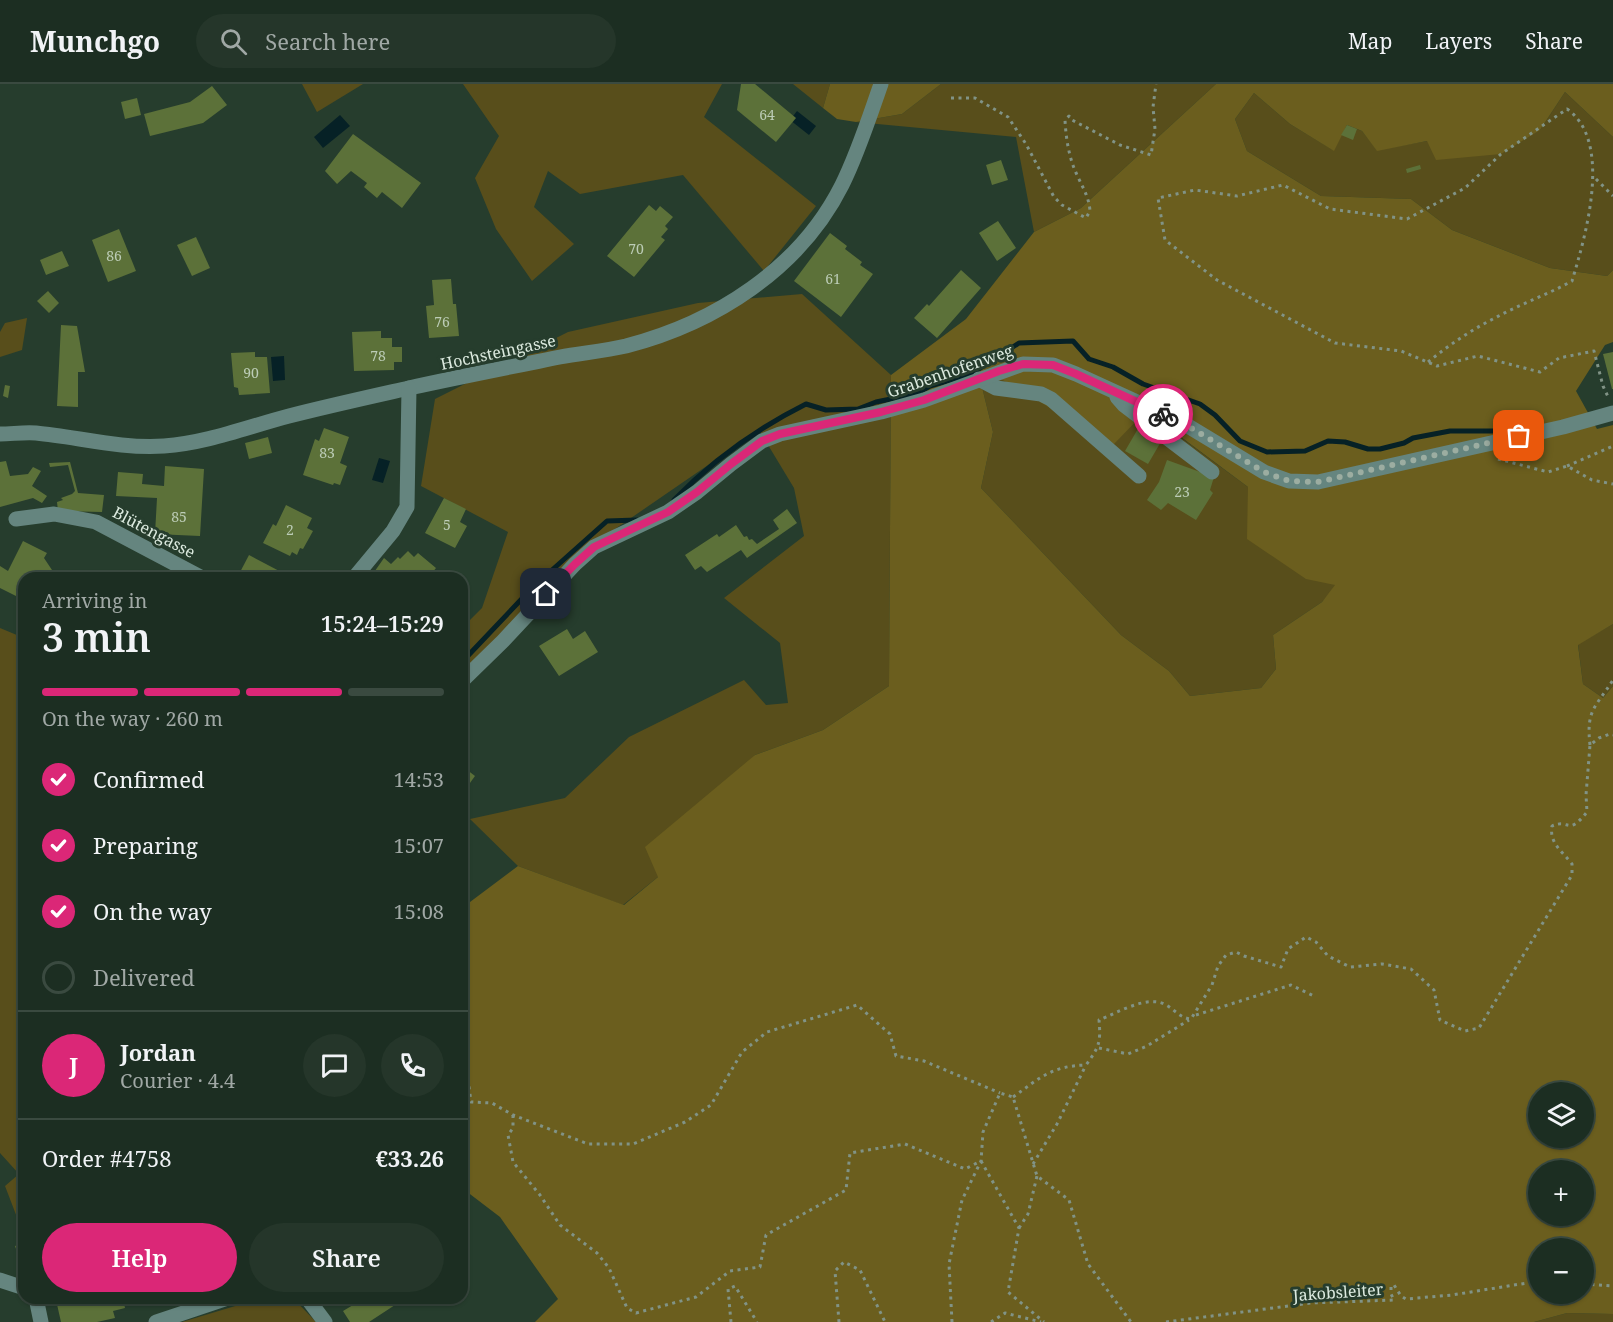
<!DOCTYPE html>
<html lang="en">
<head>
<meta charset="utf-8">
<style>
  :root { --surface:#1c2e22; --page:#25362a; --text:#f1f3f6; --muted:#a0a8a5; --line:#3a4a40; --accent:#db2777 }
  body { margin:0; font-family:"Noto Serif",serif; background:var(--page); color:var(--text); height:100vh; display:flex; flex-direction:column; font-size:22px; white-space:nowrap }
  * { box-sizing:border-box; margin:0 }
  p { font-size:20px; color:var(--muted) }
  .icon { flex:none; width:33px; height:33px; fill:none; stroke:currentColor; stroke-width:2; stroke-linecap:round; stroke-linejoin:round }
  .map { position:relative; flex:1; overflow:hidden }
  .panel { position:absolute; left:18px; top:488px; width:450px; height:732px; display:flex; flex-direction:column; background:var(--surface); border-radius:18px; box-shadow:0 2px 4px #0004,0 0 0 2px var(--line) }
  .panel>* { flex:none }
  .buttons { position:absolute; left:1528px; top:998px; display:grid; gap:12px }
  .buttons a { display:grid; place-items:center; width:66px; height:66px; border-radius:50%; background:var(--surface); box-shadow:0 2px 4px #0004,0 0 0 2px var(--line); font-size:30px }
  .pin { position:absolute; display:grid; place-items:center; width:51px; height:51px; color:#fff; margin:-26px; border-radius:12px; box-shadow:0 3px 9px #0006 }
  .courier { position:absolute; display:grid; place-items:center; width:60px; height:60px; margin:-30px; border:4px solid #db2777; border-radius:50%; background:#fff; color:#222; box-shadow:0 2px 8px #0007 }
  .head em { font-style:normal; font-weight:600 }
  .head div { display:flex; flex-direction:column-reverse }
  .head { display:flex; align-items:center; justify-content:space-between; height:102px; padding:0 24px }
  h1 { font-size:39px; font-weight:600; line-height:45px }
  .bar { display:grid; grid-template-columns:repeat(4,1fr); gap:9px 6px; align-content:center; height:72px; padding:0 24px }
  .bar i { height:8px; border-radius:4px; background:var(--line) }
  .bar .on { background:var(--accent) }
  .bar p { grid-column:span 4 }
  .line { display:flex; align-items:center; gap:15px; padding:0 24px; border-top:2px solid var(--line) }
  .line div { flex:1 }
  .round { display:grid; place-items:center; flex:none; width:63px; height:63px; border-radius:32px; background:var(--page) }
  ol { padding:0 24px; list-style:none }
  li { display:flex; align-items:center; gap:18px; height:66px }
  li p { margin-inline-start:auto }
  li .icon { padding:6px; border-radius:50%; background:var(--accent); color:#fff; stroke-width:4 }
  li:last-child { color:var(--muted) }
  li i { width:33px; height:33px; border:3px solid var(--line); border-radius:50% }
  .primary-button { display:flex; gap:12px; margin-top:auto; padding:12px 24px }
  .primary-button a { flex:1; height:69px; border-radius:36px; background:var(--accent); color:#fff; font-size:24px; font-weight:600; line-height:69px; text-align:center }
  .primary-button a+a { background:var(--page); color:var(--text) }
  header { display:flex; align-items:center; gap:36px; box-sizing:border-box; height:84px; padding:0 30px; background:var(--surface); border-bottom:2px solid var(--line) }
  header strong { font-size:28px }
  nav { display:flex; gap:33px; margin-inline-start:auto; font-size:21px }
  .search { width:420px; height:54px; background:var(--page); display:flex; align-items:center; gap:15px; box-sizing:border-box; padding:0 21px; border-radius:33px; color:var(--muted); font-size:22px }
  .map>svg:first-child { display:block }
  .green { fill:#584e1b }
  .forest { fill:#6b5e1e; fill-rule:evenodd }
  .water { fill:#062126 }
  .lines { fill:none; stroke-linecap:round; stroke-linejoin:round }
  .stream { stroke:#062126; stroke-width:5 }
  .building { fill:#5c7139 }
  .path { stroke:#819386; stroke-width:3; stroke-dasharray:3 4.5; stroke-linecap:butt }
  .minor { stroke:#65857f; stroke-width:15 }
  .done { stroke:#9cada1; stroke-width:6; stroke-dasharray:0 10.8 }
  .route { stroke:#db2777; stroke-width:8 }
  .labels { text-anchor:middle; dominant-baseline:central; stroke-width:6; stroke-linejoin:round; paint-order:stroke }
  .number-label { font-size:14px; fill:#bcccb6 }
  .street-label { font-size:16px; fill:#dceadf; stroke:#263d2d }
</style>
</head>
<body>
<header>
<strong>Munchgo</strong>
<div class="search"><svg class="icon" aria-label="search" viewBox="0 0 24 24"><circle cx="10" cy="10" r="6"/><path d="M15 15l6 6"/></svg>Search here</div>
<nav><a>Map</a><a>Layers</a><a>Share</a></nav>
</header>
<div class="map">
<svg width="1613" height="1238" viewBox="0 0 1613 1238">
  <rect width="100%" height="100%" fill="#263d2d"/>
  <g class="green">
    <path d="M302,0H363L317,28Z"/>
    <path d="M463,0H722L704,33L816,122L764,187L683,91L580,110L548,87L534,123L574,160L532,197L496,145L475,94L499,52Z"/>
    <path d="M793,0H830L823,24Z"/>
    <path d="M941,0H1216L1081,124L1034,148L1016,53L856,38L902,30Z"/>
    <path d="M1565,8L1613,53V186L1607,192L1550,184L1452,146L1411,115L1321,112L1247,67L1235,35L1254,9L1290,40L1333,66L1347,41L1362,47L1377,66L1427,57L1540,46Z"/>
    <path d="M802,210L891,291L889,602L823,646L755,671L658,793L623,821L518,782L470,735L565,714L629,653L744,596L766,621L788,619L780,559L724,514L804,452L794,404L759,346L583,467L462,597V544L482,524L508,448L421,402L435,315L568,248L698,219Z"/>
    <path d="M27,234L22,266L0,273V248L5,239Z"/>
    <path d="M996,292L1145,327L1248,403L1336,502L1322,518L1273,551L1276,585L1261,604L1190,612L1169,587L1121,551L981,404L993,348L982,303Z"/>
    <path d="M1613,540V602L1603,614L1583,600L1578,560Z"/>
    <path d="M0,544L24,554L23,1149L5,1102L19,1090L0,1069Z"/>
    <path d="M262,1214H293L316,1238H182Z"/>
    <path d="M1567,1229L1613,1230V1238H1534Z"/>
  </g>
  <g class="forest">
    <path d="M830,0H941L902,30L856,38L837,35L823,24Z"/>
    <path d="M1216,0H1613V53L1565,8L1540,46L1501,70L1436,76L1427,57L1377,67L1362,47L1347,41L1334,67L1290,40L1254,9L1235,35L1247,67L1321,112L1411,115L1452,146L1550,184L1607,192L1613,186V258L1605,261L1576,307L1597,345L1613,341V540L1578,561L1583,600L1603,614L1613,602V1230L1567,1229L1534,1238H535L558,1215L500,1133L462,1104V824L518,782L624,821L658,793L645,763L755,671L823,646L889,602L891,291L966,235L1034,148L1081,124ZM996,292L1113,361L1146,327L1248,403L1247,455L1306,495L1335,501L1322,518L1273,551L1276,585L1261,604L1190,612L1169,587L1121,551L981,404L993,348L982,303ZM1539,1008H1584V1053H1539ZM1539,1086H1584V1131H1539ZM1539,1164H1584V1209H1539Z"/>
  </g>
  <g class="water">
    <path d="M797,27L816,42L809,51L790,36Z"/>
    <path d="M340,31L350,42L323,64L314,53Z"/>
    <path d="M284,272L285,296L273,297L271,273Z"/>
    <path d="M379,374L390,377L383,399L372,396Z"/>
  </g>
  <g class="lines">
    <g class="stream">
      <path d="M674,416C711,378 758,344 806,320L826,326L858,325L876,318L916,310L930,302L971,290L1019,259L1073,257L1089,275L1113,283L1143,300L1200,320L1215,331L1240,357L1267,368L1305,367L1328,357L1345,358L1368,365H1380L1404,359L1413,354L1450,347H1502"/>
      <path d="M462,578L533,503L607,437L637,436"/>
    </g>
  </g>
  <g class="building">
    <path d="M741,0H755L796,34L776,58L737,26Z"/>
    <path d="M212,2L227,21L203,39L150,52L144,30L190,18Z"/>
    <path d="M137,14L141,31L125,35L121,18Z"/>
    <path d="M1347,41L1357,45L1353,56L1341,51Z"/>
    <path d="M353,50L421,99L402,124L382,108L377,114L364,103L367,99L351,87L337,100L325,87Z"/>
    <path d="M1001,76L1008,96L992,101L986,81Z"/>
    <path d="M1420,81L1421,85L1407,89L1406,85Z"/>
    <path d="M649,121L656,127L660,122L673,133L665,142L668,145L661,153L665,156L634,193L607,172Z"/>
    <path d="M998,137L1016,164L997,177L979,149Z"/>
    <path d="M119,145L136,187L108,198L92,156Z"/>
    <path d="M830,149L847,162L845,165L862,178L860,181L873,190L841,233L794,197Z"/>
    <path d="M196,153L210,184L192,192L177,161Z"/>
    <path d="M62,167L69,182L46,191L40,176Z"/>
    <path d="M961,186L981,204L937,254L914,234L927,220L929,222Z"/>
    <path d="M451,195L453,220H456L459,252L429,254L426,222L434,221L432,196Z"/>
    <path d="M48,207L59,219L49,229L37,217Z"/>
    <path d="M61,241L77,242L85,288H78V323L57,322Z"/>
    <path d="M381,247V254H392V263H402V278H394V286L354,287L352,248Z"/>
    <path d="M255,268V273H267L270,309L239,311L238,304L234,303L231,269Z"/>
    <path d="M1613,268V305H1612L1603,270Z"/>
    <path d="M5,301L10,302L8,314L3,312Z"/>
    <path d="M1139,343L1162,356L1148,380L1125,367Z"/>
    <path d="M324,344L349,353L340,379L347,382L340,401L334,399L333,401L303,391L315,355L319,357Z"/>
    <path d="M268,353L272,369L249,375L245,359Z"/>
    <path d="M1167,376L1214,393L1210,406L1213,409L1196,436L1168,419L1161,426L1147,416L1159,398Z"/>
    <path d="M6,377L10,392L28,390L33,383L41,387L32,402L47,412L42,419L33,414L0,423V378Z"/>
    <path d="M70,378L78,409L104,411L102,428L58,427L57,418L63,416L61,414L72,410L75,407L68,381L50,383L49,379Z"/>
    <path d="M165,382L204,385L200,452L155,450L157,414L116,412L118,388L143,390L142,400L164,402Z"/>
    <path d="M444,414L466,425L460,438L467,442L455,464L425,449Z"/>
    <path d="M286,421L312,434L307,444L313,447L303,465L300,464L297,471L292,468L290,472L263,459L273,440L276,442Z"/>
    <path d="M787,425L797,439L747,474L741,466L707,488L701,482L695,486L685,471L717,450L719,453L736,441L744,453L747,452L749,456L752,455L757,460L779,445L773,436Z"/>
    <path d="M23,457L47,469L44,474L52,486V494H24V516L0,504V482L8,487Z"/>
    <path d="M408,467L414,473L418,469L436,484L428,494H370L384,474L391,480L398,473L400,475Z"/>
    <path d="M249,471L285,490L283,494L238,492Z"/>
    <path d="M567,545L573,555L585,547L598,568L559,592L539,562Z"/>
    <path d="M462,682L475,692L462,710Z"/>
    <path d="M24,1159V1181L22,1182L15,1162Z"/>
    <path d="M67,1214H123L125,1224L113,1227L115,1234L97,1238H61L56,1216Z"/>
    <path d="M355,1214H391L395,1221L369,1238H350L343,1227L358,1218Z"/>
  </g>
  <g class="lines">
    <g class="path">
      <path d="M951,14H975L1008,33L1026,60L1054,113L1062,121L1086,134L1090,127C1089,113 1083,104 1077,91C1069,74 1066,55 1065,36L1069,32L1072,36L1120,61L1151,71L1155,45L1153,23L1156,0"/>
      <path d="M1596,95L1613,112"/>
      <path d="M1428,278C1449,261 1471,246 1495,234C1520,220 1547,211 1572,197C1586,151 1613,57 1567,25L1501,70L1465,104L1407,135L1330,125L1283,101L1237,112L1195,106L1158,114L1165,156L1217,196L1335,259L1401,267L1437,282L1478,272L1540,288L1559,274L1594,267L1603,302L1609,315"/>
      <path d="M1498,375L1548,388L1567,382L1592,396L1613,400"/>
      <path d="M1567,382L1613,362"/>
      <path d="M1590,661C1586,626 1595,624 1613,596"/>
      <path d="M1196,931L1291,901L1316,913"/>
      <path d="M1099,964L1128,970L1147,962L1189,936"/>
      <path d="M468,995L471,1018L492,1019L513,1031L588,1060H633L685,1038L711,1021L742,968L767,948L857,921L890,950L896,972L924,977L1000,1009"/>
      <path d="M1013,1013C1040,994 1051,982 1086,981C1099,963 1101,959 1099,936C1117,929 1148,910 1166,921C1175,926 1180,934 1191,935L1212,901L1218,882L1226,871L1236,868L1244,872L1281,883L1288,865L1306,853L1316,858L1328,872L1350,883L1382,880L1411,885L1434,906L1440,936L1465,947L1479,944L1572,791V780C1562,767 1549,759 1552,742C1570,734 1567,753 1587,728L1586,711L1590,661L1599,654L1610,650L1613,651"/>
      <path d="M513,1031V1044L508,1051L513,1078L540,1111L560,1141L597,1169L609,1184L627,1224L636,1229L696,1213L730,1187L760,1183L766,1151L846,1106L850,1069L905,1060L965,1085L981,1077"/>
      <path d="M981,1077L1019,1144L1008,1208L1044,1238"/>
      <path d="M1033,1080L1057,1040L1086,981"/>
      <path d="M1019,1144L1028,1130L1037,1092"/>
      <path d="M1584,1200L1613,1202"/>
      <path d="M731,1238L728,1205L735,1202L757,1238"/>
      <path d="M839,1238L835,1187L844,1178L860,1186L885,1238"/>
      <path d="M952,1238L949,1180L962,1116L981,1077L983,1048L1000,1009L1013,1013L1037,1092L1069,1116L1088,1180L1131,1238"/>
      <path d="M991,1238L1005,1229L1041,1238"/>
      <path d="M1166,1238L1311,1219L1394,1216L1391,1210V1202L1394,1201L1401,1212L1406,1215L1452,1211L1527,1199H1539"/>
    </g>
    <g class="minor">
      <path d="M979,295L996,304L1041,310L1051,315L1139,392"/>
      <path d="M1117,313L1124,321L1212,388"/>
      <path d="M0,350C12,350 24,348 36,349C78,353 121,365 164,362C207,359 247,343 289,332C328,322 369,313 409,304C459,293 510,283 560,273C582,269 604,267 626,262C715,239 800,185 842,101C858,69 869,34 881,0"/>
      <path d="M16,435L54,430L96,438L202,494"/>
      <path d="M354,494L393,447L407,423L409,304"/>
      <path d="M462,597L503,557L575,480L594,463L668,428L697,408L731,380L762,357L780,350L881,328L924,316L1023,280L1053,281L1076,290L1183,339L1264,388L1289,397L1318,398L1563,343L1613,329"/>
      <path d="M0,1196L24,1204"/>
      <path d="M36,1214L41,1238"/>
      <path d="M307,1214L325,1238"/>
      <path d="M156,1238L228,1214"/>
    </g>
  </g>
  <g class="lines">
    <path class="done" d="M1163,330L1183,339L1264,388L1289,397L1318,398L1519,352"/>
    <path class="route" d="M546,510L575,480L594,463L668,428L697,408L731,380L762,357L780,350L881,328L924,316L999,287L1023,280L1053,281L1076,290L1163,330"/>
  </g>
  <g class="labels">
    <g class="number-label">
      <text x="767" y="30">64</text>
      <text x="636" y="164">70</text>
      <text x="114" y="171">86</text>
      <text x="833" y="194">61</text>
      <text x="442" y="237">76</text>
      <text x="378" y="271">78</text>
      <text x="251" y="288">90</text>
      <text x="327" y="368">83</text>
      <text x="1182" y="407">23</text>
      <text x="179" y="432">85</text>
      <text x="447" y="440">5</text>
      <text x="290" y="445">2</text>
    </g>
    <g class="street-label">
      <text transform="translate(498 268) rotate(-12)">Hochsteingasse</text>
      <text transform="translate(950 287) rotate(-19)">Grabenhofenweg</text>
      <text transform="translate(154 448) rotate(28)">Blütengasse</text>
      <text transform="translate(1338 1208) rotate(-4)">Jakobsleiter</text>
    </g>
  </g>
</svg>
<div class="buttons">
<a><svg class="icon" aria-label="layers" viewBox="0 0 24 24"><path d="M12 4l9 5-9 5-9-5zM3 14l9 5 9-5"/></svg></a>
<a>+</a>
<a>−</a>
</div>
<div class="pin" style="left:1519px;top:352px;background:#ea580c"><svg class="icon" aria-label="bag" viewBox="0 0 24 24"><path d="M5 8h14l-1 12H6zM9 8a3 3 0 0 1 6 0"/></svg></div>
<div class="pin" style="left:546px;top:510px;background:#1f2937"><svg class="icon" aria-label="home" viewBox="0 0 24 24"><path d="M3 11l9-7 9 7M6 9v11h12V9"/></svg></div>
<div class="courier" style="left:1163px;top:330px"><svg class="icon" aria-label="bike" viewBox="0 0 24 24"><circle cx="6" cy="16" r="4"/><circle cx="18" cy="16" r="4"/><path d="M6 16l4-8h5l3 8M10 8l3 8H6M13 5h3"/></svg></div>
<section class="panel">
<div class="head"><div><h1>3 min</h1><p>Arriving in</p></div><em>15:24–15:29</em></div>
<div class="bar"><i class="on"></i><i class="on"></i><i class="on"></i><i></i><p>On the way · 260 m</p></div>
<ol>
<li><svg class="icon" aria-label="check" viewBox="0 0 24 24"><path d="M5 12l5 5 9-10"/></svg>Confirmed<p>14:53</p></li>
<li><svg class="icon" aria-label="check" viewBox="0 0 24 24"><path d="M5 12l5 5 9-10"/></svg>Preparing<p>15:07</p></li>
<li><svg class="icon" aria-label="check" viewBox="0 0 24 24"><path d="M5 12l5 5 9-10"/></svg>On the way<p>15:08</p></li>
<li><i></i>Delivered</li>
</ol>
<div class="line" style="height:108px"><b class="round" style="background:var(--accent);color:#fff">J</b><div><b>Jordan</b><p>Courier · 4.4</p></div><a class="round"><svg class="icon" aria-label="chat" viewBox="0 0 24 24"><path d="M4 5h16v11H9l-5 4z"/></svg></a><a class="round"><svg class="icon" aria-label="phone" viewBox="0 0 24 24"><path d="M5 4h4l2 5-3 2q2 4 5 5l2-3 5 2v4C11 20 4 13 5 4z"/></svg></a></div>
<div class="line" style="height:78px"><div>Order #4758</div><b>€33.26</b></div>
<div class="primary-button"><a>Help</a><a>Share</a></div>
</section>
</div>
</body>
</html>
